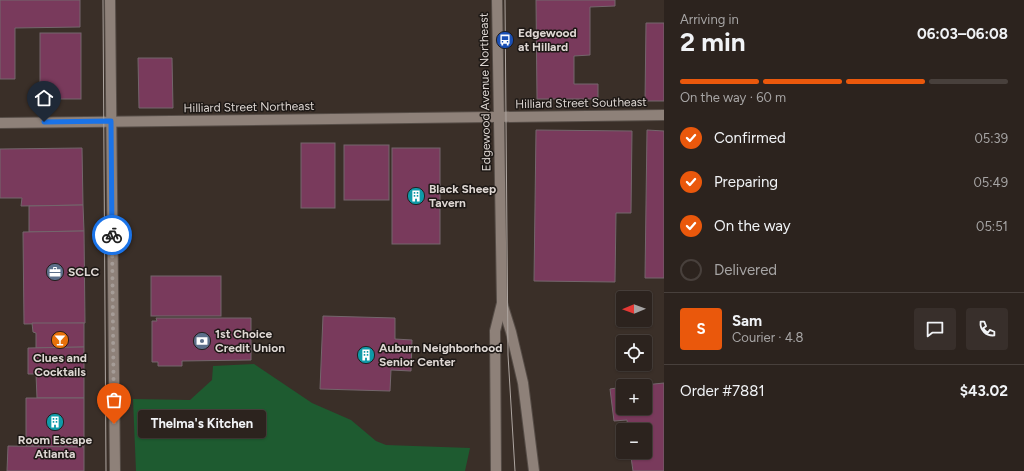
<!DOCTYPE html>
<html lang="en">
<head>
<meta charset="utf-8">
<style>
  :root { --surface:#2c231e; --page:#382f2b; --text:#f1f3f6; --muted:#a6a4a4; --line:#48403c; --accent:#ea580c }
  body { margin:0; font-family:Figtree,sans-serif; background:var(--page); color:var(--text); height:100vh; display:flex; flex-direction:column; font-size:15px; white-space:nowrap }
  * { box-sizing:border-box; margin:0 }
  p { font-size:13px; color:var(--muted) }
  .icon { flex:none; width:22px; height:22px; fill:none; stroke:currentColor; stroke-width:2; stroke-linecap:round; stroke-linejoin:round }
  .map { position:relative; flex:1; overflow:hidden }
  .side { display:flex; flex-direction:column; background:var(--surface); width:360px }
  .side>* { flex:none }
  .needle { width:26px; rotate:269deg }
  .fabs { position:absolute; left:616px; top:291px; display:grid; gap:8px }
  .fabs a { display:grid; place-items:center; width:36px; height:36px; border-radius:4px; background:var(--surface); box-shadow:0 1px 3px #0004,0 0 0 1px var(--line); font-size:20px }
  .pin { position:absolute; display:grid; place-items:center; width:34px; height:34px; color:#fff; margin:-41px -17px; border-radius:50% 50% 50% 0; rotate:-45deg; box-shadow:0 0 4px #0007 }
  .pin .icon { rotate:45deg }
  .courier { position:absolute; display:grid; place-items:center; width:40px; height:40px; margin:-20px; border:3px solid #1a73e8; border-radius:50%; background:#fff; color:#222; box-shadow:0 1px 5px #0007 }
  .bubble { position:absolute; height:28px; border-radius:4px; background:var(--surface); box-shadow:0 1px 3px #0004,0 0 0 1px var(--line); font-size:13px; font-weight:700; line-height:28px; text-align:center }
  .summary em { font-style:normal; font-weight:700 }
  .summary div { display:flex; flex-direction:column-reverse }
  .summary { display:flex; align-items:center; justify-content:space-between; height:68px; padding:0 16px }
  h1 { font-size:26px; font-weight:700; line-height:30px }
  .bar { display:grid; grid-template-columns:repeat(4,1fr); gap:6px 4px; align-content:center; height:48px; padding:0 16px }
  .bar i { height:5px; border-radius:3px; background:var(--line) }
  .bar .on { background:var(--accent) }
  .bar p { grid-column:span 4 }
  .line { display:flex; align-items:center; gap:10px; padding:0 16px; border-top:1px solid var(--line) }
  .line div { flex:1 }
  .round { display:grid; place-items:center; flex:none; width:42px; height:42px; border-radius:4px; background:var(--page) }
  ol { padding:0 16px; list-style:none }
  li { display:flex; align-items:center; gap:12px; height:44px }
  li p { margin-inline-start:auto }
  li .icon { padding:4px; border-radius:50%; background:var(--accent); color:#fff; stroke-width:4 }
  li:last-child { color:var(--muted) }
  li i { width:22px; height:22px; border:2px solid var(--line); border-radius:50% }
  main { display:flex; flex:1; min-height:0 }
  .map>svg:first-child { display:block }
  .green { fill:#1e5b30 }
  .building { fill:#793a5c; stroke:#74666c }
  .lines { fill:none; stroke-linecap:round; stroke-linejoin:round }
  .street-casing { stroke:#564d47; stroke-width:12 }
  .secondary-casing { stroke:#564d47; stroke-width:12 }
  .street { stroke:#8e8179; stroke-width:10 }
  .secondary { stroke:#8e8179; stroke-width:10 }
  .tram { stroke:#aea6a1; stroke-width:1 }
  .done { stroke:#a59c97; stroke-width:4; stroke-dasharray:0 7.2 }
  .route { stroke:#1a73e8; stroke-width:5 }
  .labels { text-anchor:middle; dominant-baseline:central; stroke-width:3; stroke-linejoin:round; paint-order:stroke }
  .poi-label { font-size:12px; font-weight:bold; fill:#ded7d3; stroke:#1d1815; text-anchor:start }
  .street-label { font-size:12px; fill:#ded7d3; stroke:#1d1815 }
</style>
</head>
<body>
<main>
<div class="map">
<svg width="664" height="471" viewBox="0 0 664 471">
  <rect width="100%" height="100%" fill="#3a2f28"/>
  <path class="green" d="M254,364L312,403L351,420L376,441L386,445L470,448L465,471H136L133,399L190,400L212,380L213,366Z"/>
  <g class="building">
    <path d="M0,0H80V27L15,28V79H0Z"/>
    <path d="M536,0H615V6L590,7V55L574,56V84H598V99H537Z"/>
    <path d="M646,23H664V101H645Z"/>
    <rect x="40" y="33" width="41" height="66"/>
    <path d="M138,58H172L173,108H139Z"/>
    <path d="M536,130L632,131L631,213H616L615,282L534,281Z"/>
    <path d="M647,130L664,131V278H645Z"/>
    <rect x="301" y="143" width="34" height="65"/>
    <rect x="344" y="145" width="45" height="55"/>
    <path d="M82,148L83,205L21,206L22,198H0V149Z"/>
    <rect x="392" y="148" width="48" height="96"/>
    <path d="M83,205L84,231L29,232V206Z"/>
    <path d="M84,231L85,323L24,324L23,232Z"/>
    <rect x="151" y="276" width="70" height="40"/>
    <path d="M323,316L395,318V339L412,340L411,371L391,370L390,391L320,389Z"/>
    <path d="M156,318H251V360L182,361V366H158V362H152V321H157Z"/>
    <path d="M32,323H84V347L36,348V333L33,332Z"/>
    <path d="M84,347V374H28V348Z"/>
    <path d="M36,374H84V398H37Z"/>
    <path d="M664,383V471H633L631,457L626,458L625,452H645V430H628L627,420L614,421L610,389L623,387V408H645V386H634Z"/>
    <path d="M26,398H84V447L26,446Z"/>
    <path d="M8,446L84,447V471H7Z"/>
  </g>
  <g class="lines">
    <defs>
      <path id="street" d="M0,123L664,115"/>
      <g id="secondary">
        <path d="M110,0L115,471"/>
        <path d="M502,303L511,332L523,383L534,471"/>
        <path d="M496,471L495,331L502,303L497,0"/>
      </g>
    </defs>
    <use href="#street" class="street-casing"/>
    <use href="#secondary" class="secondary-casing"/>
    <use href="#street" class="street"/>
    <use href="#secondary" class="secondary"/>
    <g class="tram">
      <path d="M103,0L106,471"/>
      <path d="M505,0L508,355L515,471"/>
    </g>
  </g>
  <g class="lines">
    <path class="done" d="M112,235L114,424"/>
    <path class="route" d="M44,122L111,121L112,235"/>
  </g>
  <defs>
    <symbol id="bus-disc" viewBox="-11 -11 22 22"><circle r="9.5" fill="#1a4fb4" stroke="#1d1815"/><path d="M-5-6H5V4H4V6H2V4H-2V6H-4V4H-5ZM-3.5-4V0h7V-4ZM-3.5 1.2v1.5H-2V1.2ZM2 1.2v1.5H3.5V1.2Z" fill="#fff"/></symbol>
    <symbol id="building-disc" viewBox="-11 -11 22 22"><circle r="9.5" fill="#0f9aa8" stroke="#1d1815"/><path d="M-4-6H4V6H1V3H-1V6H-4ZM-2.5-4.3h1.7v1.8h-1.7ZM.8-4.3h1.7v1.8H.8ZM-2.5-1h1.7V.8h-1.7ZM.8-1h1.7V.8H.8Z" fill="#fff"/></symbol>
    <symbol id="office-disc" viewBox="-11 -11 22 22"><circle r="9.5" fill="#5c6f8a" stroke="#1d1815"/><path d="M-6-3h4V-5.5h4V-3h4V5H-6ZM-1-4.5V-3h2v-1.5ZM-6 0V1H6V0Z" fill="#fff"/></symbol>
    <symbol id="bar-disc" viewBox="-11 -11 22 22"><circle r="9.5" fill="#e8710a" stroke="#1d1815"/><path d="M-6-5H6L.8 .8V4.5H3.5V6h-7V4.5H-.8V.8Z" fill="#fff"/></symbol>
    <symbol id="bank-disc" viewBox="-11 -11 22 22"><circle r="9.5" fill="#5c6f8a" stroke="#1d1815"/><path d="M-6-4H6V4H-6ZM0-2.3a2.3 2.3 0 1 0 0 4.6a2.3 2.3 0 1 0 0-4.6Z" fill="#fff"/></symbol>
  </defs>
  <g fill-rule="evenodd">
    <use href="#bus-disc" x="495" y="30" width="20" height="20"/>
    <use href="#building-disc" x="406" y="186" width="20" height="20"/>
    <use href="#office-disc" x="45" y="262" width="20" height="20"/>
    <use href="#bar-disc" x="50" y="330" width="20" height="20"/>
    <use href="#bank-disc" x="192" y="331" width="20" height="20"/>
    <use href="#building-disc" x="356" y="345" width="20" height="20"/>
    <use href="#building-disc" x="45" y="412" width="20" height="20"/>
  </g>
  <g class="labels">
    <g class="poi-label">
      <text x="518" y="33">Edgewood<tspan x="518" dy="14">at Hillard</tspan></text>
      <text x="429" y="189">Black Sheep<tspan x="429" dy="14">Tavern</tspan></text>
      <text x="68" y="272">SCLC</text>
      <text x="215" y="334">1st Choice<tspan x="215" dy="14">Credit Union</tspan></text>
      <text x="379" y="348">Auburn Neighborhood<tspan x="379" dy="14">Senior Center</tspan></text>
      <text x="60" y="358" text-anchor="middle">Clues and<tspan x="60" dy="14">Cocktails</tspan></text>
      <text x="55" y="440" text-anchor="middle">Room Escape<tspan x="55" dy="14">Atlanta</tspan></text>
    </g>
    <g class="street-label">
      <text transform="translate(485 92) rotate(-91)">Edgewood Avenue Northeast</text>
      <text transform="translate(581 103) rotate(-1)">Hilliard Street Southeast</text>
      <text transform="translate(249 107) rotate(-1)">Hilliard Street Northeast</text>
    </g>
  </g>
</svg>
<div class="fabs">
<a><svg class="needle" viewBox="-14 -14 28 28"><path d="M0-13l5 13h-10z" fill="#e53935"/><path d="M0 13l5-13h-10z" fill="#a6a4a4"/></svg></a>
<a><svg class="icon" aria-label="locate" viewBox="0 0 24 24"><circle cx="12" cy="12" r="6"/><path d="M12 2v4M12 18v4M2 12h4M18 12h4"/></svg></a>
<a>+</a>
<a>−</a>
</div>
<div class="pin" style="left:114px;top:424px;background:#ea580c"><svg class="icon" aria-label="bag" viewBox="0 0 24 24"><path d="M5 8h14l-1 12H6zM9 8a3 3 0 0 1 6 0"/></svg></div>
<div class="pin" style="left:44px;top:122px;background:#1f2937"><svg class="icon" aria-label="home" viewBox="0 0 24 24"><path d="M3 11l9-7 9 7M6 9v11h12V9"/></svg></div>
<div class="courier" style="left:112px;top:235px"><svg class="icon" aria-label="bike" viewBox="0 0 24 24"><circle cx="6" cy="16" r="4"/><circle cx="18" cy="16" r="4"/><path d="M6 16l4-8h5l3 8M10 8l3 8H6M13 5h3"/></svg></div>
<div class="bubble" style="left:138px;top:410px;width:128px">Thelma's Kitchen</div>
</div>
<section class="side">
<div class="summary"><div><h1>2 min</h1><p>Arriving in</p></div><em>06:03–06:08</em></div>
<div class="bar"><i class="on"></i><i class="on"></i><i class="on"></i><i></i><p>On the way · 60 m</p></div>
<ol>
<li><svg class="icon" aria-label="check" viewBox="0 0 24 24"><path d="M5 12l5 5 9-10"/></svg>Confirmed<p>05:39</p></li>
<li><svg class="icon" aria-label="check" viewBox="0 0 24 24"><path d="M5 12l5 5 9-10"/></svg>Preparing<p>05:49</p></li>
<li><svg class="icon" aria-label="check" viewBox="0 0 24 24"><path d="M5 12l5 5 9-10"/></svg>On the way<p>05:51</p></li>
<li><i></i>Delivered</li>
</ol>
<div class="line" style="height:72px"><b class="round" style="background:var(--accent);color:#fff">S</b><div><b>Sam</b><p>Courier · 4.8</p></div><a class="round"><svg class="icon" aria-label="chat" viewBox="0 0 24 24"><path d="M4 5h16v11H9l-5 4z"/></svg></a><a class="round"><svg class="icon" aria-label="phone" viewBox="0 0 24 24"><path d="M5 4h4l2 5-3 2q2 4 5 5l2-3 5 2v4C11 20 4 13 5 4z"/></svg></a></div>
<div class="line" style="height:52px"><div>Order #7881</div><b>$43.02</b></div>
</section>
</main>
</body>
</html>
